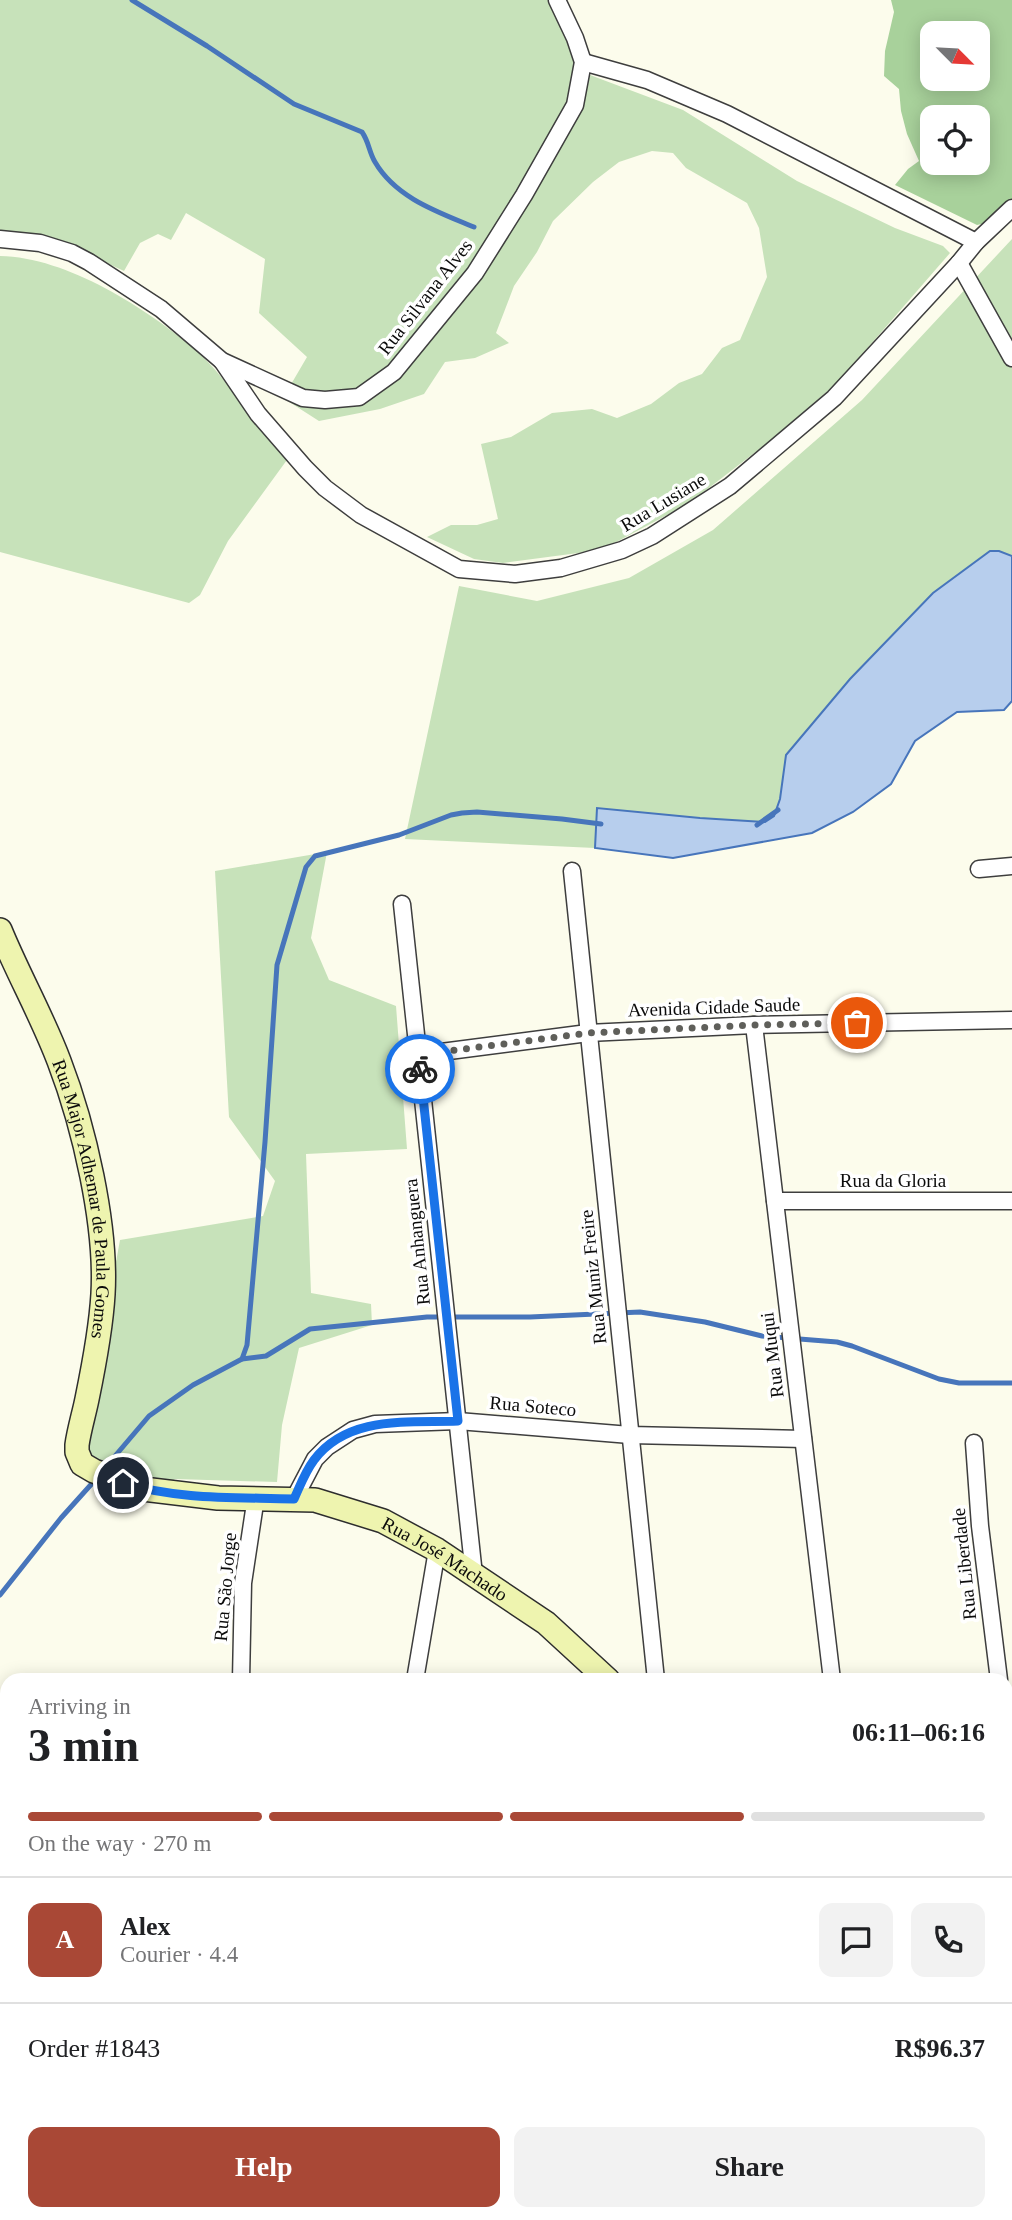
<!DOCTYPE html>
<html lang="en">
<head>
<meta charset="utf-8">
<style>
  :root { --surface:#fff; --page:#f2f2f2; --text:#202124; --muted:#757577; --line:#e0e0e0; --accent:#a94836 }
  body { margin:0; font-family:"Times New Roman",serif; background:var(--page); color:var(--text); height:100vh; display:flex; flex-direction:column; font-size:26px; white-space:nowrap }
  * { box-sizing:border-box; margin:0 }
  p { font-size:23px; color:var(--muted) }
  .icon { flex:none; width:38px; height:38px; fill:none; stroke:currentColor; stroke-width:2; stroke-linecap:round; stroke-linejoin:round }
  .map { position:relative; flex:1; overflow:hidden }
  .drawer { position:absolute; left:0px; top:1673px; width:1013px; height:548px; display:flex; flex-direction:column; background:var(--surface); border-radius:21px 21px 0 0; box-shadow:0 4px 18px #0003 }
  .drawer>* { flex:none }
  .needle { width:46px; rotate:114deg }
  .tools { position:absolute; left:920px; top:21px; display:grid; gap:14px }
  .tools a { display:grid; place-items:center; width:70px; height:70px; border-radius:14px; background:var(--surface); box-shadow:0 4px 18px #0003; font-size:35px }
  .pin { position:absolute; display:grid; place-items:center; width:60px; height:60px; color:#fff; margin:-30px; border:4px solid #fff; border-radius:50%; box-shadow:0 2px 7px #0007 }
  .courier { position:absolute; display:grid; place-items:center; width:70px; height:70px; margin:-35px; border:5px solid #1a73e8; border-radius:50%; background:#fff; color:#222; box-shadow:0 2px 9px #0007 }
  .summary em { font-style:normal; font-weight:700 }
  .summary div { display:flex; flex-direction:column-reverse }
  .summary { display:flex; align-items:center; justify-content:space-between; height:119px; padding:0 28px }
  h1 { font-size:46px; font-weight:700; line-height:52px }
  .bar { display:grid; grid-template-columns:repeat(4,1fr); gap:10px 7px; align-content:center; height:84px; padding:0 28px }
  .bar i { height:9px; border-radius:5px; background:var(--line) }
  .bar .selected { background:var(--accent) }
  .bar p { grid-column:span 4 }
  .line { display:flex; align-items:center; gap:18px; padding:0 28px; border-top:2px solid var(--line) }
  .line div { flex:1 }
  .round { display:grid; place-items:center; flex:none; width:74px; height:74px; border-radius:14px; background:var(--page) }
  .button { display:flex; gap:14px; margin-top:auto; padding:14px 28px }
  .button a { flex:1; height:80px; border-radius:14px; background:var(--accent); color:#fff; font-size:28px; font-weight:700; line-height:80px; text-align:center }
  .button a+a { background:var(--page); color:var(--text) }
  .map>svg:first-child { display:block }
  .green { fill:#c7e2ba }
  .forest { fill:#a8d19b; fill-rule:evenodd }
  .water { fill:#b7ceed; stroke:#4775bb; stroke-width:2 }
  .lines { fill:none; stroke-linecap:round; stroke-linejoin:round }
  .stream { stroke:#4775bb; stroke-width:5 }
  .street-casing { stroke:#3e3e3e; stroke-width:19 }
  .secondary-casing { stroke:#2d2d2d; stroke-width:26 }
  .primary-casing { stroke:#1c1c1c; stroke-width:28 }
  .street { stroke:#fff; stroke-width:16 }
  .secondary { stroke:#eef4af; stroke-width:23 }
  .primary { stroke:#e7e271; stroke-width:24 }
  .done { stroke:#5f5f5a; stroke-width:7; stroke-dasharray:0 12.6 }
  .route { stroke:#1a73e8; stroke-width:9 }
  .labels { text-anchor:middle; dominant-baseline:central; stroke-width:7; stroke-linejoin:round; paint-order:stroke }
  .street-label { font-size:19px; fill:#0b0b0b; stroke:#fff }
</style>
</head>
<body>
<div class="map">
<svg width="1012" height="2220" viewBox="0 0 1012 2220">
  <rect width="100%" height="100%" fill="#fcfcec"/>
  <g class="green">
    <path d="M0,0H561L582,37L590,75L683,110L797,181L895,228L943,246L950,253L838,382L770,441L688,504L601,550L503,563L474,559L427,537L451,525H477L498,519L481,444L511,437L552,413L592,409L617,418L651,404L679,383L702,374L722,348L740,340L767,277L759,228L747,203L686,168L673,153L652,151L619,162L593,182L553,221L537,252L514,286L496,333L509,343L475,358L445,362L424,394L380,409L319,421L283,398L307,357L259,313L265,259L186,213L171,240L158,234L140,243L124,271C86,254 42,231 0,232Z"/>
    <path d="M1012,239V556L999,551L990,552L933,593L850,679L786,755L780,799L774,816L766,822L700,818L597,809L595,848L405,839L459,586L537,601L629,578L713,530L862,400Z"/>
    <path d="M0,256C67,257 148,309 198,352C213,366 227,384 240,400C257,418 275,435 292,453L228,541L200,595L189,603L0,552Z"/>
    <path d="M327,852L311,938L329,980L396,1006L407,1149L306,1154L311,1293L371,1304L372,1325L299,1348L282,1425L277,1482L175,1479L163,1486L81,1454L120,1240L263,1216L275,1181L229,1117L215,871Z"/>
    <path d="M7,1806V1944H0V1808Z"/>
  </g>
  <path class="forest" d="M891,0H1012V214L1003,219L977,225L895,185L908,169L919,161L907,134L901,111L899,89L884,76L885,51L894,12ZM933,33H978V79H933ZM933,117H978V163H933Z"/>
  <path class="water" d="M990,551H999L1012,556V701L1004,710L957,712L915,741L891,784L853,812L812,833L673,858L595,848L597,808L700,818L765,822L774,816L780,799L786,755L850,679L933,593Z"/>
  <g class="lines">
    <g class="stream">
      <path d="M132,0L207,46L294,104L362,132C369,142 369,152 375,162C396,198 438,212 474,227"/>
      <path d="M757,825L778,810"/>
      <path d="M242,1359L247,1345L265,1142L277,965L306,867L315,856L399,835L451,815L462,813L477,812L562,819L601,824"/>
      <path d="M104,1469L149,1416L193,1385L242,1359L266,1356L310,1329L427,1317H530L640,1312L705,1322L762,1336L837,1342L852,1346L939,1379L959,1383H1012"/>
      <path d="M0,1595L61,1518L96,1479"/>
    </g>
    <defs>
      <g id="street">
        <path d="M583,62L647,80L727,114L976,242"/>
        <path d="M0,239L40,243L72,253L89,262L161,309L222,361L303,398L325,400L359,397L394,372L475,273L524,195L575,105L583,62L575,38L557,0"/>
        <path d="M959,263L1012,358"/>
        <path d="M222,361L258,414L305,468L325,488L361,515L459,569L515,574L561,568L622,550L652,536L730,486L834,398L959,263L976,242L1012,208"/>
        <path d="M979,869L1012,866"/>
        <path d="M572,871L656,1680"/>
        <path d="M402,904L474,1575"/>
        <path d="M754,1025L832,1680"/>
        <path d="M418,1055L588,1033L754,1025L1012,1020"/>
        <path d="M775,1201H1012"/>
        <path d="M974,1443L980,1526L999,1680"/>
        <path d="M294,1499L315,1459L327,1447L353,1430L375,1424L458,1421L630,1435L803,1439"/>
        <path d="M241,1680L243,1583L256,1497"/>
        <path d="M415,1680L437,1550"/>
        <path d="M1006,1747L1012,1813"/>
        <path d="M1006,1842L1012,1840"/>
        <path d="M1006,2023L1012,2022"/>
        <path d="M91,2220L95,2214"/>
        <path d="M170,2220L182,2214"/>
        <path d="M323,2220L324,2214"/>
        <path d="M538,2220L550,2214"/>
      </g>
      <g id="secondary">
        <path id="s1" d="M0,930C18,974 42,1016 59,1061C84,1126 107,1225 103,1294C101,1329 94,1365 87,1399C84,1414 79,1430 77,1445V1452L82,1464L94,1471L143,1489L218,1498L315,1500L383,1521L437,1550L546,1623L608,1680"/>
        <path d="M514,2220L515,2214"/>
      </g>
      <g id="primary">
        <path d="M1006,2157L1012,2154"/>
        <path d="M1006,2187L1012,2184"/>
        <path d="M881,2220L892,2214"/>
        <path d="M938,2220L950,2214"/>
      </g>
    </defs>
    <use href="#street" class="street-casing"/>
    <use href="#secondary" class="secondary-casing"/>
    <use href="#primary" class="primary-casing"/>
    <use href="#street" class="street"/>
    <use href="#secondary" class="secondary"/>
    <use href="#primary" class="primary"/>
  </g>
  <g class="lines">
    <path class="done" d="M420,1069L418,1055L588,1033L754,1025L857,1023"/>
    <path class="route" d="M123,1483C179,1500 236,1497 294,1499C300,1486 305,1472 314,1460C348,1415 408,1423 458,1421L420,1069"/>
  </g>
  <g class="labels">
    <g class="street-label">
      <text transform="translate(425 297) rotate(-52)">Rua Silvana Alves</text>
      <text transform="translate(663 502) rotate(-31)">Rua Lusiane</text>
      <text transform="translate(714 1007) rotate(-2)">Avenida Cidade Saude</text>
      <text x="893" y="1180">Rua da Gloria</text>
      <text stroke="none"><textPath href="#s1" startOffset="285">Rua Major Adhemar de Paula Gomes</textPath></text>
      <text transform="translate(417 1242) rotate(-96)">Rua Anhanguera</text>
      <text transform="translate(593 1277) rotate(-96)">Rua Muniz Freire</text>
      <text transform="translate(772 1355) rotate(-97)">Rua Muqui</text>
      <text transform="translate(533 1406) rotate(5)">Rua Soteco</text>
      <text stroke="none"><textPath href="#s1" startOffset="938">Rua José Machado</textPath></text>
      <text transform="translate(964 1564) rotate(-96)">Rua Liberdade</text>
      <text transform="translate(225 1587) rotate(-85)">Rua São Jorge</text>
    </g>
  </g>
</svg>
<div class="tools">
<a><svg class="needle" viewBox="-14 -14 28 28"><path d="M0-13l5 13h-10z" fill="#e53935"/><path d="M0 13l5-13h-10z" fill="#757577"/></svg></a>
<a><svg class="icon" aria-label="locate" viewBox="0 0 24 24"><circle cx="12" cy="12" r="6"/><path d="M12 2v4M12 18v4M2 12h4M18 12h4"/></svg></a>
</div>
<div class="pin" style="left:857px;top:1023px;background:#ea580c"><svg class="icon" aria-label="bag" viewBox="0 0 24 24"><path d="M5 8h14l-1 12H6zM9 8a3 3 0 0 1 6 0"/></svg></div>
<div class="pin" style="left:123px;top:1483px;background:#1f2937"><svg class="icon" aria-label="home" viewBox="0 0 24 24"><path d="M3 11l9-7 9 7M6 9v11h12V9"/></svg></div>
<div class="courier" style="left:420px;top:1069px"><svg class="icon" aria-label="bike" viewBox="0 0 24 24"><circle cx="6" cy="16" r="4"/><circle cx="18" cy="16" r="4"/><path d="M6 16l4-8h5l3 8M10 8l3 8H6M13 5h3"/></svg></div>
<section class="drawer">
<div class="summary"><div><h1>3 min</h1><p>Arriving in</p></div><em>06:11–06:16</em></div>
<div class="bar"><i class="selected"></i><i class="selected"></i><i class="selected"></i><i></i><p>On the way · 270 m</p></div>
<div class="line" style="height:126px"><b class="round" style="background:var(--accent);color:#fff">A</b><div><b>Alex</b><p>Courier · 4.4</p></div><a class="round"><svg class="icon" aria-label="chat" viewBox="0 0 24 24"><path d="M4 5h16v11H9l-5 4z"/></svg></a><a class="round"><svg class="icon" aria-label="phone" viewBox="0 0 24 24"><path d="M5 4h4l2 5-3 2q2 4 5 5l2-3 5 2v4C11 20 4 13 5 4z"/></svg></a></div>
<div class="line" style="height:91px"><div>Order #1843</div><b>R$96.37</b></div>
<div class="button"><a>Help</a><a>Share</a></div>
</section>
</div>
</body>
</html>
